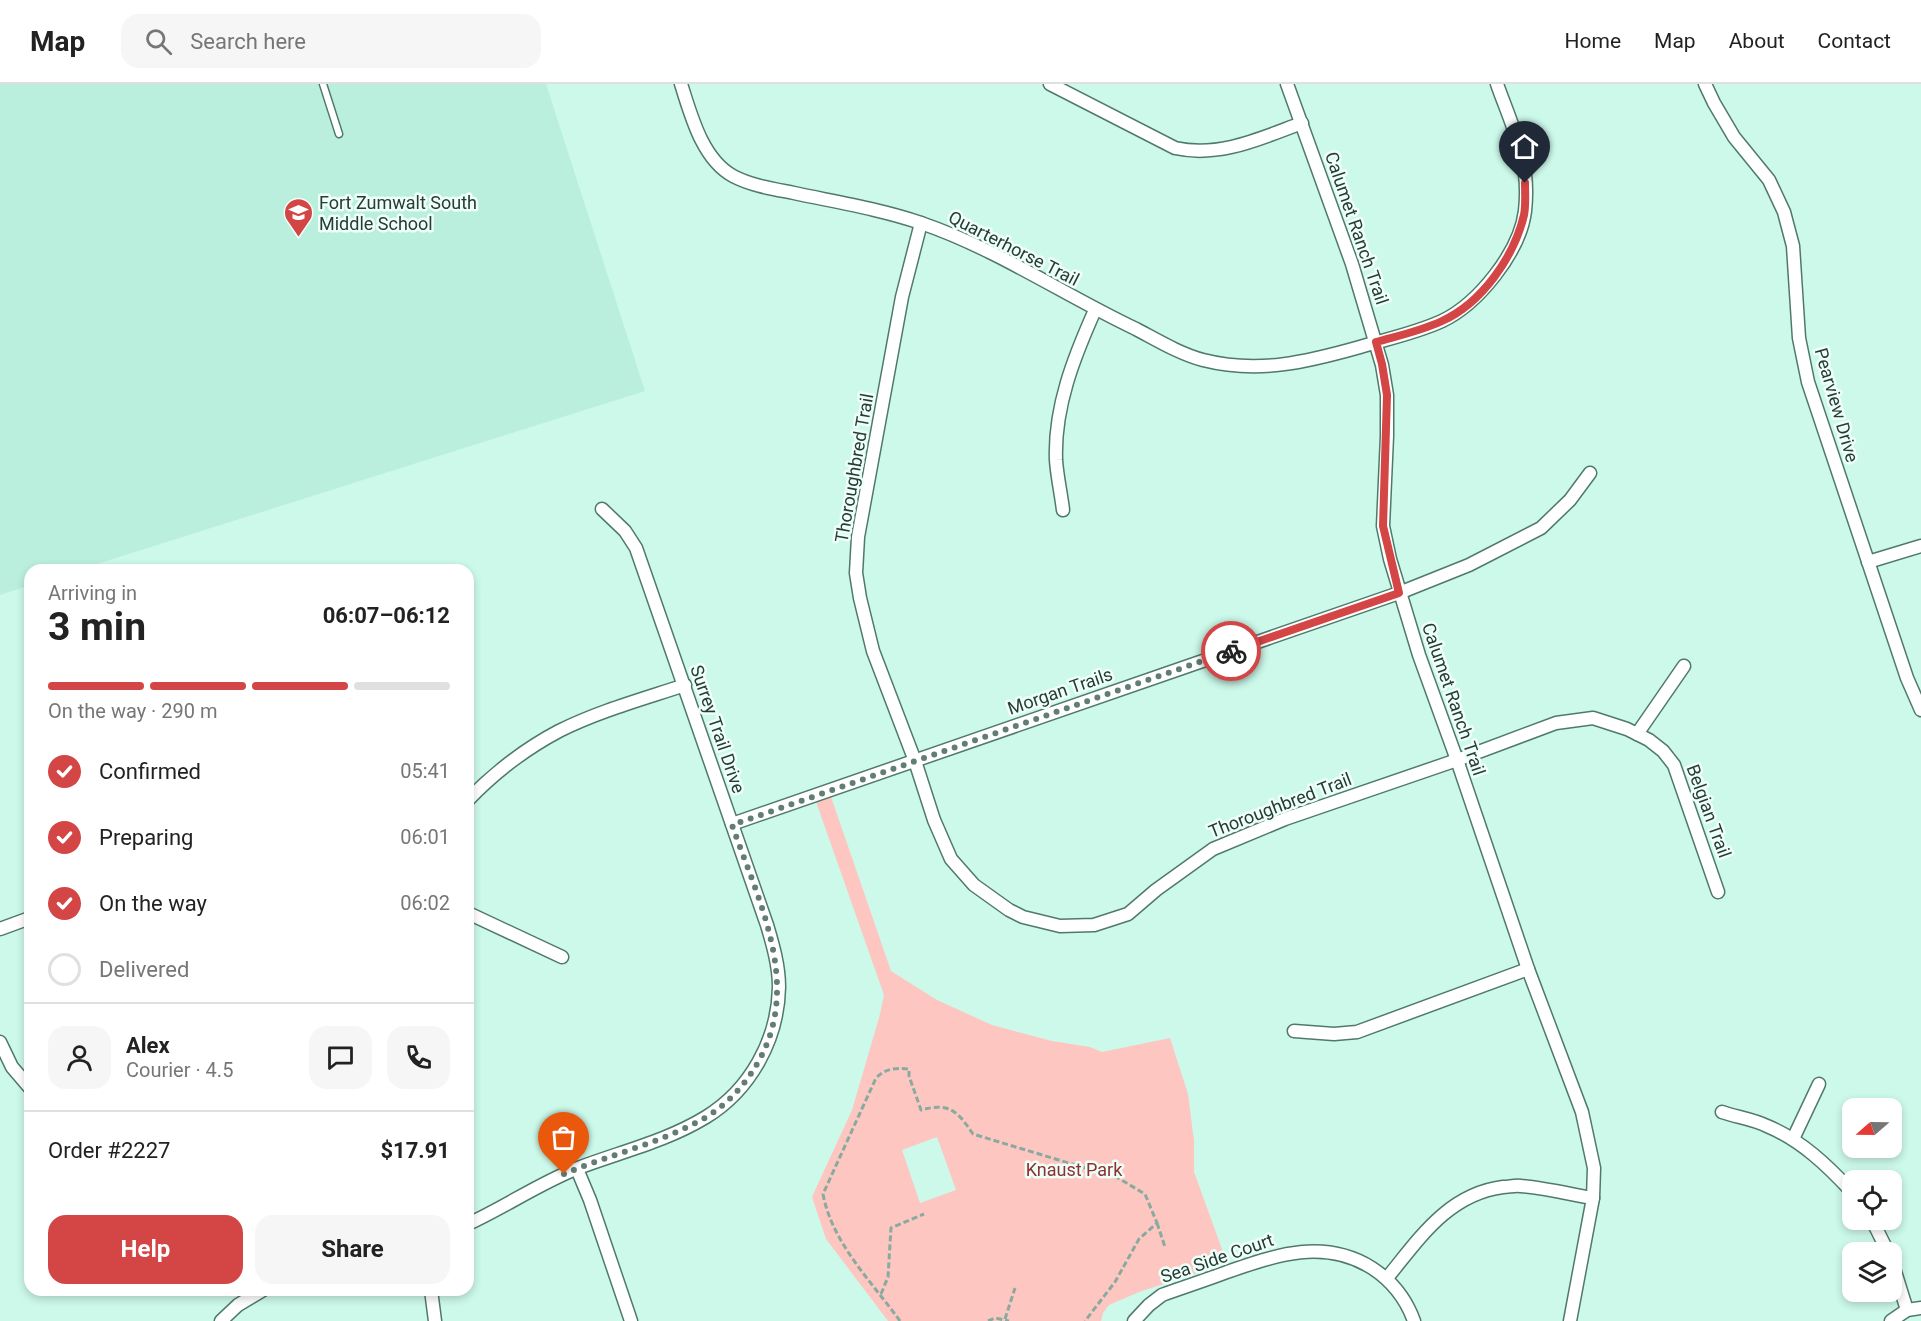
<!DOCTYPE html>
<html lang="en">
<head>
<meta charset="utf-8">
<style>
  :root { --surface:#fff; --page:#f6f6f6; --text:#222; --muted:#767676; --line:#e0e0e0; --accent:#d44545 }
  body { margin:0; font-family:Roboto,sans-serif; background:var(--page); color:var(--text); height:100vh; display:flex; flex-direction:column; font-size:22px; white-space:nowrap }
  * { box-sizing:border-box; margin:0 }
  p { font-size:20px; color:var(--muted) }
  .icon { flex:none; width:33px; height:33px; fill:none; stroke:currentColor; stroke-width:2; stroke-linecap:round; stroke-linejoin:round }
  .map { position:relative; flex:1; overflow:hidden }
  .drawer { position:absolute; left:24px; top:480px; width:450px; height:732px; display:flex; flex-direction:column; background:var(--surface); border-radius:18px; box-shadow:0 3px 9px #0003 }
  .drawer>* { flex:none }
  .needle { width:39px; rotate:250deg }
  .tools { position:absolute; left:1842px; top:1014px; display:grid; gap:12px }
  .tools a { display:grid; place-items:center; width:60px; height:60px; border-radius:12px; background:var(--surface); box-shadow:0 3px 9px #0003; font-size:30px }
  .pin { position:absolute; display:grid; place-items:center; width:51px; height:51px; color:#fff; margin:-62px -26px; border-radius:50% 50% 50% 0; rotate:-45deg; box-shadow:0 0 6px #0007 }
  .pin .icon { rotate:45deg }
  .courier { position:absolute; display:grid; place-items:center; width:60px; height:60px; margin:-30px; border:4px solid #d44545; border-radius:50%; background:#fff; color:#222; box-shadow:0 2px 8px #0007 }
  .headline em { font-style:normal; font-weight:700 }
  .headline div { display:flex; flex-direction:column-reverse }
  .headline { display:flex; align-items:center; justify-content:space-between; height:102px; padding:0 24px }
  h1 { font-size:39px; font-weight:700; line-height:45px }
  .bar { display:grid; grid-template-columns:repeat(4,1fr); gap:9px 6px; align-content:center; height:72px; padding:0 24px }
  .bar i { height:8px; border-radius:4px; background:var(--line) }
  .bar .active { background:var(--accent) }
  .bar p { grid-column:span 4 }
  .line { display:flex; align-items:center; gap:15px; padding:0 24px; border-top:2px solid var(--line) }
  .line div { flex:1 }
  .round { display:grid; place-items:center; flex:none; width:63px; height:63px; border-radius:18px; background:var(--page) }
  ol { padding:0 24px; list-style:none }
  li { display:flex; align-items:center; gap:18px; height:66px }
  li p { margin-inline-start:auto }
  li .icon { padding:6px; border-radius:50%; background:var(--accent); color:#fff; stroke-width:4 }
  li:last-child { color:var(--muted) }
  li i { width:33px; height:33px; border:3px solid var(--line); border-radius:50% }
  .action { display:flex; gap:12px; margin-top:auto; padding:12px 24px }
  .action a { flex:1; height:69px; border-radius:18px; background:var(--accent); color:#fff; font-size:24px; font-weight:700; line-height:69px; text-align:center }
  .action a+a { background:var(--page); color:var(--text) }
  header { display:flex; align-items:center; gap:36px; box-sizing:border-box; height:84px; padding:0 30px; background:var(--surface); border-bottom:2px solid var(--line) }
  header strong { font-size:28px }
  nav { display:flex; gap:33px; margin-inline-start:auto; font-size:21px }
  .search { width:420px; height:54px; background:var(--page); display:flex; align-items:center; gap:15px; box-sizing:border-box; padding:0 21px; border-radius:18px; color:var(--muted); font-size:22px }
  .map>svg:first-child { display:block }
  .built { fill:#baefde }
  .green { fill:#fec6c1; fill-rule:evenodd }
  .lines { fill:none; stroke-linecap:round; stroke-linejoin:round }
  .service-casing { stroke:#50796c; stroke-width:9 }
  .minor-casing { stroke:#50796c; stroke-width:15 }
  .path { stroke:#88aa9f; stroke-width:3; stroke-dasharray:6 3; stroke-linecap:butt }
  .service { stroke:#fff; stroke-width:6 }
  .minor { stroke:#fff; stroke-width:12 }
  .done { stroke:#627e74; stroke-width:6; stroke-dasharray:0 10.8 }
  .route { stroke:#d44545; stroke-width:8 }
  .labels { text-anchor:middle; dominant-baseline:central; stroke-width:5; stroke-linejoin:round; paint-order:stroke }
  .poi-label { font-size:18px; fill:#293b35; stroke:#eefff9; text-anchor:start }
  .street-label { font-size:18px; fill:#293b35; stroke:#eefff9 }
  .park-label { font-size:18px; fill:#8d312f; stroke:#eefff9 }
</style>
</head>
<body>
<header>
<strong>Map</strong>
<div class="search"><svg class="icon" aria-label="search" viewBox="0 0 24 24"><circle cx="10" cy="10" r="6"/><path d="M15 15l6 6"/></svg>Search here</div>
<nav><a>Home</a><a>Map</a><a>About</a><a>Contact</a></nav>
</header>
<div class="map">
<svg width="1921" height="1237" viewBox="0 0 1921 1237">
  <rect width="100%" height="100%" fill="#ccf9ea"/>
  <path class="built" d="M0,0H546L645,307L78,486H30V501L0,511Z"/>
  <path class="green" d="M829,707L891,887L937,916L992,941L1052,957L1090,963L1102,968L1170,954L1188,1010L1194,1057V1088L1227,1179L1139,1208L1109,1221L1103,1229L1101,1237H888L826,1155L812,1113L852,1026L879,934L884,911L814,712ZM937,1053L956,1106L920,1119L902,1066Z"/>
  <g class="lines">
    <defs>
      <path id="service" d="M323,0L339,50"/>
      <g id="minor">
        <path d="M681,0C691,31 702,75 733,92C752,102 774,105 794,109C836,118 880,125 921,139C997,165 1064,211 1136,245C1157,256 1180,270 1203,276C1258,290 1307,278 1360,263C1387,255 1416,249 1442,237C1478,220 1520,168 1525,127C1527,109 1526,88 1521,70C1516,47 1505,23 1497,0"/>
        <path d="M1050,0L1175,64C1220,74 1261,54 1302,39"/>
        <path d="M1287,0L1352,180L1382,281L1387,311V352L1383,442L1390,475L1419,571L1457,676L1528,885L1582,1028L1594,1084L1593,1114L1570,1237"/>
        <path d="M1705,0L1714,19L1734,53L1769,96L1784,128L1793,162L1799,254L1808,298L1907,594L1921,626"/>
        <path d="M921,139L902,213L858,453L856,489L860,514L873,567L915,677L934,736L951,775L974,801L1009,826L1023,833L1060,842L1094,841L1128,830L1156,806L1213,765L1285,735L1457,676L1556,639L1593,634L1627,645L1649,656L1663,667L1674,681L1718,808"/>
        <path d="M1063,426C1061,409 1057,392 1056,376C1054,323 1074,273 1095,226"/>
        <path d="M1868,478L1921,462"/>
        <path d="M1637,650L1684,582"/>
        <path d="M468,716C495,688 525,665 559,647C599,627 643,615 685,601"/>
        <path d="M732,740L1399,509L1469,481L1541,444L1570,416L1590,389"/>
        <path d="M468,829L562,873"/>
        <path d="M0,845L30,834"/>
        <path d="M1294,947L1334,950L1357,948L1528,885"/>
        <path d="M0,958L12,983L30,1004"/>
        <path d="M1722,1028C1736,1033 1753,1035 1767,1042C1801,1056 1828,1082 1852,1108"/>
        <path d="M1793,1055L1819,1000"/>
        <path d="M577,1085L590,1116L631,1237"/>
        <path d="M1872,1136L1888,1168"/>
        <path d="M468,1140C505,1123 540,1099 578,1084C620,1068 667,1057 706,1033C750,1006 778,956 779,903C779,882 773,861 767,841L636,464L625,447L602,425"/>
        <path d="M1892,1178L1907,1226"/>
        <path d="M1387,1194C1419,1155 1448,1110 1503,1103C1509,1103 1515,1101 1521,1102C1545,1104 1569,1110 1593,1114"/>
        <path d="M431,1206L435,1237"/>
        <path d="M221,1237L238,1221L263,1206"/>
        <path d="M1134,1237L1149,1221L1162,1211C1184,1203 1206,1196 1227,1188C1276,1171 1324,1154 1372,1184C1392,1197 1406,1215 1414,1237"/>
        <path d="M1891,1237L1907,1226L1921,1224"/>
      </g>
    </defs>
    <use href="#service" class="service-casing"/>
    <use href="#minor" class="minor-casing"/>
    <g class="path">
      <path d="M1157,1139L1165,1163"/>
      <path d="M881,1210L888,1193L891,1144L924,1130"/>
      <path d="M1005,1235L1015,1204"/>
      <path d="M900,1237C872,1198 832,1159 823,1110L876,994C886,984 895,984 909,985V992L921,1026C950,1018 958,1028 973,1050L1118,1094L1145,1110L1157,1139L1139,1155L1115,1198L1085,1237"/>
      <path d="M988,1237L995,1234L1009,1237"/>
    </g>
    <use href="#service" class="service"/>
    <use href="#minor" class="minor"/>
  </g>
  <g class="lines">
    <path class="done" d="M564,1090C609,1071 660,1059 703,1035C726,1022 744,1002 757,980C803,902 759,818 732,741L1231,567"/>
    <path class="route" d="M1231,567L1399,509L1383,442L1387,311L1382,280L1376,258C1397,252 1421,247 1442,237C1482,219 1514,173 1524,131C1526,121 1525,109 1525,99"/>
  </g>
  <defs>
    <symbol id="school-pin" viewBox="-11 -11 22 30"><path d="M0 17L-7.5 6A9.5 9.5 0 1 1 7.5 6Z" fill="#d44545" stroke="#eefff9"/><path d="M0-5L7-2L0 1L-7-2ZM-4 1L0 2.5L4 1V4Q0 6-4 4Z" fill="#fff"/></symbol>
  </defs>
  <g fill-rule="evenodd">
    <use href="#school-pin" x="282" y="112" width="33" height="45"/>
  </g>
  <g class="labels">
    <g class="poi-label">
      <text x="319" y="118">Fort Zumwalt South<tspan x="319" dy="21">Middle School</tspan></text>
    </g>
    <g class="street-label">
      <text transform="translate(1357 144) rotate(71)">Calumet Ranch Trail</text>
      <text transform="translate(1014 164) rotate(27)">Quarterhorse Trail</text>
      <text transform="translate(1837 321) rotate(74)">Pearview Drive</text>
      <text transform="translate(854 384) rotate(-80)">Thoroughbred Trail</text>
      <text transform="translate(1060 607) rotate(-19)">Morgan Trails</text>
      <text transform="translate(1454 615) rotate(71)">Calumet Ranch Trail</text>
      <text transform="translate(718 645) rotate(71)">Surrey Trail Drive</text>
      <text transform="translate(1280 721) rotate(-21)">Thoroughbred Trail</text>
      <text transform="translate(1709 727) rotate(70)">Belgian Trail</text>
      <text transform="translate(1217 1174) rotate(-19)">Sea Side Court</text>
    </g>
    <g class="park-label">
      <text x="1074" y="1085">Knaust Park</text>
    </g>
  </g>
</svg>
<div class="tools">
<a><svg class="needle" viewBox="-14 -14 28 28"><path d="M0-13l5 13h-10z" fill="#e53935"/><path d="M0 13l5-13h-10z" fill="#767676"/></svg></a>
<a><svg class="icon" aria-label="locate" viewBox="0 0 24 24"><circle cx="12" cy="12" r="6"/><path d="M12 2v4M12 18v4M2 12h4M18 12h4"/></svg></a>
<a><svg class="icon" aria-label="layers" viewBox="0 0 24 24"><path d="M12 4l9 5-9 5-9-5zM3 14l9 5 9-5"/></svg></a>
</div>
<div class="pin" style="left:564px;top:1090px;background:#ea580c"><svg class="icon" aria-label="bag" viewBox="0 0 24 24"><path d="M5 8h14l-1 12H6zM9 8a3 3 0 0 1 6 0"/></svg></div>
<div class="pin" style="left:1525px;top:99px;background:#1f2937"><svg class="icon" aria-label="home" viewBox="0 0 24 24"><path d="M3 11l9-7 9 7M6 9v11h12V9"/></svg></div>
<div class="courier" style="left:1231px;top:567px"><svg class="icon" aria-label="bike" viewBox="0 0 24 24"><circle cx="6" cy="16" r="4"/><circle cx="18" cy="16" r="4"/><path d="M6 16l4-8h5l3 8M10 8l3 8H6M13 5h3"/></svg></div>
<section class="drawer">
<div class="headline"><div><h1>3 min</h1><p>Arriving in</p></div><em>06:07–06:12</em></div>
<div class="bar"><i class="active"></i><i class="active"></i><i class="active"></i><i></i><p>On the way · 290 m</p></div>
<ol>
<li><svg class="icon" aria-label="check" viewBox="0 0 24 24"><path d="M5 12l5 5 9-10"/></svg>Confirmed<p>05:41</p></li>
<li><svg class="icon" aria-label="check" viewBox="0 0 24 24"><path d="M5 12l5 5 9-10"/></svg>Preparing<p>06:01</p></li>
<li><svg class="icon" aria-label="check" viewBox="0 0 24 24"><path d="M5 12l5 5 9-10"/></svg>On the way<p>06:02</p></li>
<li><i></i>Delivered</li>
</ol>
<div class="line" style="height:108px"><a class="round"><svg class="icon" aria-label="person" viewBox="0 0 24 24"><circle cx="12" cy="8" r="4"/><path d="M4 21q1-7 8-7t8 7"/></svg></a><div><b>Alex</b><p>Courier · 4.5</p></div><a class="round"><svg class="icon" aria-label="chat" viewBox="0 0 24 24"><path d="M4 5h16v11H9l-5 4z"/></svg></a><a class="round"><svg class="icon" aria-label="phone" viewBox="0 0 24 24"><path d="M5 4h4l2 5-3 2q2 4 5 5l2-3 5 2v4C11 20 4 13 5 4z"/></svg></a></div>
<div class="line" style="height:78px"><div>Order #2227</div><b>$17.91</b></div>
<div class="action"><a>Help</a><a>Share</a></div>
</section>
</div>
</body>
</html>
